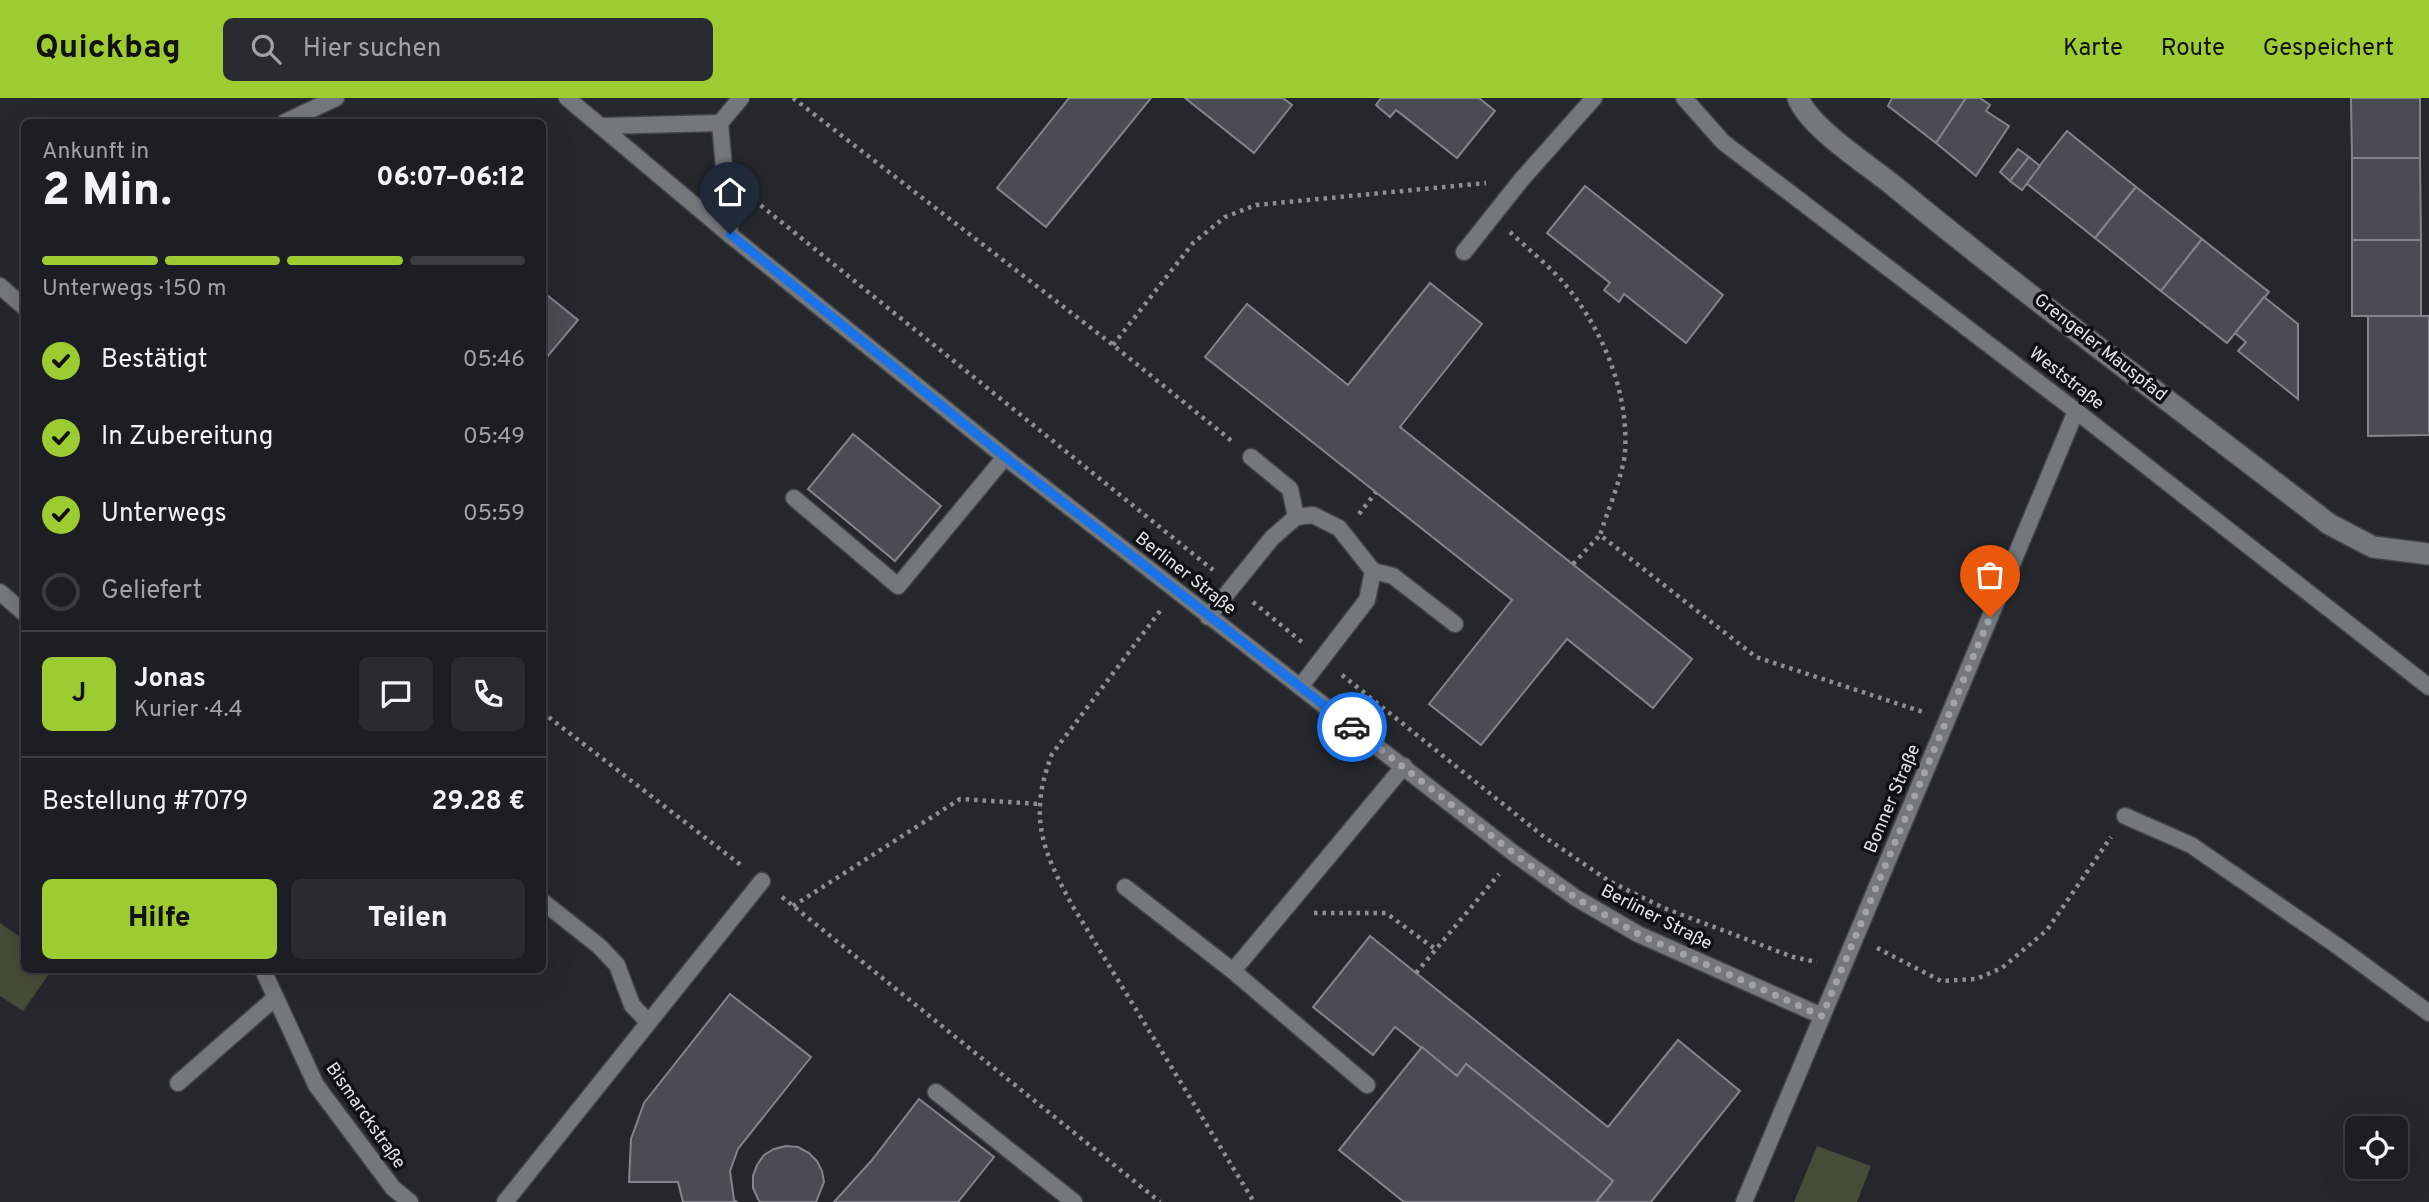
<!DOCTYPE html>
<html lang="de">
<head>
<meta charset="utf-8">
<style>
  :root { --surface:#1b1e22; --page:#282b2f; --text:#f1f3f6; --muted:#a0a2a5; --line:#393c40; --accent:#9ccb32 }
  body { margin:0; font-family:Overpass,sans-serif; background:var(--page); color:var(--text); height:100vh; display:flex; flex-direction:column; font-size:26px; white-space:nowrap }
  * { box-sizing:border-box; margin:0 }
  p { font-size:23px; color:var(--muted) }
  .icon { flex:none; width:38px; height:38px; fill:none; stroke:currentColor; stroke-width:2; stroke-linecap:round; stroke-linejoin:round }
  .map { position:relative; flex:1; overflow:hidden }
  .side { position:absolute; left:21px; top:21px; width:525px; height:854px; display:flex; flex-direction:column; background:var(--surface); border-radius:10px; box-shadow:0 7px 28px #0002,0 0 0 2px var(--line) }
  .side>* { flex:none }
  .fabs { position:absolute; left:2345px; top:1018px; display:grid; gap:14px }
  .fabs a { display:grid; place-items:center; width:63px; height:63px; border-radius:10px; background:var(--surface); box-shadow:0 7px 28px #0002,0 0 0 2px var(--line); font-size:35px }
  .pin { position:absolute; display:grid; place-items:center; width:60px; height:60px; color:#fff; margin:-72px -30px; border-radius:50% 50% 50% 0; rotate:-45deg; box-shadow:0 0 7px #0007 }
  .pin .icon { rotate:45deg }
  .courier { position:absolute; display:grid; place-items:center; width:70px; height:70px; margin:-35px; border:5px solid #1a73e8; border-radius:50%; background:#fff; color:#222; box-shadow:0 2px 9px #0007 }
  .head em { font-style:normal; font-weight:800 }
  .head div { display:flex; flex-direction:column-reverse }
  .head { display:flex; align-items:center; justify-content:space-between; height:119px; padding:0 21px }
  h1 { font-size:46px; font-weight:800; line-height:52px }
  .bar { display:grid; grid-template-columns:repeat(4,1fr); gap:10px 7px; align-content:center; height:84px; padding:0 21px }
  .bar i { height:9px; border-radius:5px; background:var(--line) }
  .bar .active { background:var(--accent) }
  .bar p { grid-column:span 4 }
  .line { display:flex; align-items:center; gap:18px; padding:0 21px; border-top:2px solid var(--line) }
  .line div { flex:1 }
  .round { display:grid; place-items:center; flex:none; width:74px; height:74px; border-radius:10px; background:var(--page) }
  ol { padding:0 21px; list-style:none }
  li { display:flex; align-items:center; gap:21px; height:77px }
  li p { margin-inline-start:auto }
  li .icon { padding:7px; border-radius:50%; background:var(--accent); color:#111; stroke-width:4 }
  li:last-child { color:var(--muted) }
  li i { width:38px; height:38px; border:4px solid var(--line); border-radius:50% }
  .primary-button { display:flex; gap:14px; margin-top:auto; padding:14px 21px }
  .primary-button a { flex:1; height:80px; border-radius:10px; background:var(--accent); color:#111; font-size:28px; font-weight:800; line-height:80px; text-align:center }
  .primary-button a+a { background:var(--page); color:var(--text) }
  header { display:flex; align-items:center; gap:42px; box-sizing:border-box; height:98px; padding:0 35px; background:var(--accent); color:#111 }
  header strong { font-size:33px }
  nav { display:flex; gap:38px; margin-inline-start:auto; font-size:24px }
  .search { width:490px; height:63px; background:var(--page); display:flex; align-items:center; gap:18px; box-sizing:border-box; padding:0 24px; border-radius:10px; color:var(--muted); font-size:26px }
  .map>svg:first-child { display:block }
  .green { fill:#444d37 }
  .building { fill:#494d53; stroke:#81858b; stroke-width:2 }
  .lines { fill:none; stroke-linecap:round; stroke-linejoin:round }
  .service-casing { stroke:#414448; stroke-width:19 }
  .minor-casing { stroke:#414448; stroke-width:24 }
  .path { stroke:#8c8f93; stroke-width:4.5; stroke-dasharray:3.5 5; stroke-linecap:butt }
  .service { stroke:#73787d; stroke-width:16 }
  .minor { stroke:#73787d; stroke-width:21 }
  .done { stroke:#a0a4a7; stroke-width:7; stroke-dasharray:0 12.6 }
  .route { stroke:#1a73e8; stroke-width:9 }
  .labels { text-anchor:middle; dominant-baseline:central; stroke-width:7; stroke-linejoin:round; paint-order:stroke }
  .street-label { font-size:18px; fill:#e3e6e9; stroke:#0f1113 }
</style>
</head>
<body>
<header>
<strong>Quickbag</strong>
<div class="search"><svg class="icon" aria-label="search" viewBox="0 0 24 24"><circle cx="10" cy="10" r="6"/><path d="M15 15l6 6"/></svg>Hier suchen</div>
<nav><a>Karte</a><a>Route</a><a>Gespeichert</a></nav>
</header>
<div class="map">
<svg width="2429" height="1104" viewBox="0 0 2429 1104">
  <rect width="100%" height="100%" fill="#24282d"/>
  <g class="green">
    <path d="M0,825L24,842V872H52L23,913L0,898Z"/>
    <path d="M1817,1048L1871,1068L1857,1104H1794Z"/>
  </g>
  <g class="building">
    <path d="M1069,0H1151L1046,129L997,90Z"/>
    <path d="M1185,0H1283L1292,7L1254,55Z"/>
    <path d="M1381,0H1479L1495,13L1457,60L1396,12L1390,19L1376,7Z"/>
    <path d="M1892,0H1966L1936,45L1888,8Z"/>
    <path d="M1966,0H1980L1990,7L1986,13L2009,28L1976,78L1936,45Z"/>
    <path d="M2351,0H2420V60H2352Z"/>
    <path d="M2067,33L2136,89L2095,140L2026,85Z"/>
    <path d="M2018,51L2029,59L2010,83L2000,74Z"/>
    <path d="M2029,59L2040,68L2022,92L2010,83Z"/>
    <path d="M2352,60H2420L2421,142H2352Z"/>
    <path d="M1585,88L1723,197L1686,245L1624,196L1619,204L1604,192L1610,185L1547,135Z"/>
    <path d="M2136,89L2202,141L2161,193L2095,140Z"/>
    <path d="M2202,141L2269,194L2227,245L2161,193Z"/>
    <rect x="2352" y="142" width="69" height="76"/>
    <path d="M1430,185L1482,226L1400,329L1692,561L1653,610L1567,541L1481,647L1429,606L1512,502L1205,259L1247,206L1348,287Z"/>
    <path d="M542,193L578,222L542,265Z"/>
    <path d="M2264,199L2298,226V301L2238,253L2246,244L2235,235Z"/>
    <path d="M2368,218H2429V337L2368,338Z"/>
    <path d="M853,336L941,408L895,463L808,391Z"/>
    <path d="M1370,838L1608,1029L1678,942L1740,993L1651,1104H1596L1613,1083L1466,966L1457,978L1395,929L1373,957L1313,909Z"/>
    <path d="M730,896L811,959L738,1051L730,1073L734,1102L737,1104H683L678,1084H629L631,1041L644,1005Z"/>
    <path d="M1422,949L1457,978L1466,966L1613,1083L1596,1104H1404L1339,1052Z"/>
    <path d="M919,1001L994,1059L958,1104H834L872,1062Z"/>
    <path d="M786,1048L798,1049L809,1055L817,1063L822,1073L824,1084L816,1104H760L758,1101L753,1090V1078L757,1067L764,1057L774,1051Z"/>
  </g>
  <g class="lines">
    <defs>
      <g id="service">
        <path d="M567,0L730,137L1005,359L1516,757L1576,800L1638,836L1822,918"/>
        <path d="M1684,0L1723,44L2076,313L2429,589"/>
        <path d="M285,24L336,0"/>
        <path d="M601,28L720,25"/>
        <path d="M730,137L720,25L741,0"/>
        <path d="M1464,154L1522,81L1594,0"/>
        <path d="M0,188L24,209"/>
        <path d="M1251,359L1290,391L1296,419"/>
        <path d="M794,400L898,488L1005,359"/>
        <path d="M1373,473L1393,478L1455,526"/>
        <path d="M0,494L24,515"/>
        <path d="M1208,519L1272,440L1296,419L1313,417L1339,430L1373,473L1367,502L1300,589"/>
        <path d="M2125,718L2191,747L2339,849L2429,915"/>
        <path d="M1125,789L1233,873"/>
        <path d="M542,803L599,848L617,867L632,907L647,923"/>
        <path d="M263,872L316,987L393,1090L410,1104"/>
        <path d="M178,985L275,900"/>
        <path d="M1367,987L1233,873L1404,668"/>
        <path d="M936,994L1074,1104"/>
        <path d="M505,1104L762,783"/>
        <path d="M1744,1104L1947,622L2076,313"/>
      </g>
      <path id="minor" d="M1798,0C1810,30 1867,66 1894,88C2036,205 2184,314 2329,426L2373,449L2429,456"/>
    </defs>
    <use href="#service" class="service-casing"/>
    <use href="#minor" class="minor-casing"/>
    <g class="path">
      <path d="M793,0L1113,247L1233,344"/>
      <path d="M754,102L1213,472"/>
      <path d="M1510,134C1529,152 1552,170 1568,190C1604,235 1629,296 1625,355C1623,376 1607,415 1600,437L1756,559L1923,614"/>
      <path d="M1113,247L1193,145L1225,119L1256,107L1486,85"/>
      <path d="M1359,416L1376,394"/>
      <path d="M1573,466L1600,437"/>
      <path d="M1253,504L1303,545"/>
      <path d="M1160,513L1052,656C1028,718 1042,752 1072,807L1254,1104"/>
      <path d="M1342,577L1543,738L1609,783L1664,810L1793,859L1817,864"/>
      <path d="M542,614L742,768"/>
      <path d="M782,799L1160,1104"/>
      <path d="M793,808L960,701L1039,706"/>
      <path d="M1314,815H1386L1435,851"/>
      <path d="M1877,850L1941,883L1976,881L2002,870L2047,832L2111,739"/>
      <path d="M1416,875L1499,776"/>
    </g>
    <use href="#service" class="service"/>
    <use href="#minor" class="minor"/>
  </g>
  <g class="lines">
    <path class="done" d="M1352,629L1516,757L1576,800L1638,836L1822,918L1990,519"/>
    <path class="route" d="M730,136L1005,359L1352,629"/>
  </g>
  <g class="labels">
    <g class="street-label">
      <text transform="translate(2100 250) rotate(38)">Grengeler Mauspfad</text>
      <text transform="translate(2066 281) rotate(38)">Weststraße</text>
      <text transform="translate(1185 476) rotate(38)">Berliner Straße</text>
      <text transform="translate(1893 701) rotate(-67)">Bonner Straße</text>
      <text transform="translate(1656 820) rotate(27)">Berliner Straße</text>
      <text transform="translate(365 1018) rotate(55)">Bismarckstraße</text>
    </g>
  </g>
</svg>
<div class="fabs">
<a><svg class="icon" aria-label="locate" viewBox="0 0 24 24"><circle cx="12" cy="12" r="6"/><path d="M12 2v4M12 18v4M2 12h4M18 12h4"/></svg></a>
</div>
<div class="pin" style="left:1990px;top:519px;background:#ea580c"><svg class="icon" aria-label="bag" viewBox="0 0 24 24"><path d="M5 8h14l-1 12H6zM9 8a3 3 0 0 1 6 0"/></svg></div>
<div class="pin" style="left:730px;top:136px;background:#1f2937"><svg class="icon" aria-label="home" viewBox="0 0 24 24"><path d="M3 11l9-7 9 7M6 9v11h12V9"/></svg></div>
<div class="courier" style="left:1352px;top:629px"><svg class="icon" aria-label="car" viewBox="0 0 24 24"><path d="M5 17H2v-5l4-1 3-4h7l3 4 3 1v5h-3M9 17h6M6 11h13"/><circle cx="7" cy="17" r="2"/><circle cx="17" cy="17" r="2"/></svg></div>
<section class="side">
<div class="head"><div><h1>2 Min.</h1><p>Ankunft in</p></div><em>06:07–06:12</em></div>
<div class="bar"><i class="active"></i><i class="active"></i><i class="active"></i><i></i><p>Unterwegs · 150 m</p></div>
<ol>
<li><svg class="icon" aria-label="check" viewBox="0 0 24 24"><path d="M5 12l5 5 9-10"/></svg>Bestätigt<p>05:46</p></li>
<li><svg class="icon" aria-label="check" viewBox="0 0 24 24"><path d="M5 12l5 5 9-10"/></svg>In Zubereitung<p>05:49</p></li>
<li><svg class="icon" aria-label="check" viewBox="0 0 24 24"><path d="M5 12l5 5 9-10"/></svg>Unterwegs<p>05:59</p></li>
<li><i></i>Geliefert</li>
</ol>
<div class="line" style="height:126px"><b class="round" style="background:var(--accent);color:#111">J</b><div><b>Jonas</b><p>Kurier · 4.4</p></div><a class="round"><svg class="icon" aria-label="chat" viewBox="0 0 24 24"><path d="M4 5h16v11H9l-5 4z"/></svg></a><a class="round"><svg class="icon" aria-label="phone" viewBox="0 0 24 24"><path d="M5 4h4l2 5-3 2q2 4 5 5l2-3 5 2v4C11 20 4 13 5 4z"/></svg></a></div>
<div class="line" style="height:91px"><div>Bestellung #7079</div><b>29.28 €</b></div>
<div class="primary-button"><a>Hilfe</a><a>Teilen</a></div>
</section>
</div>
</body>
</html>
